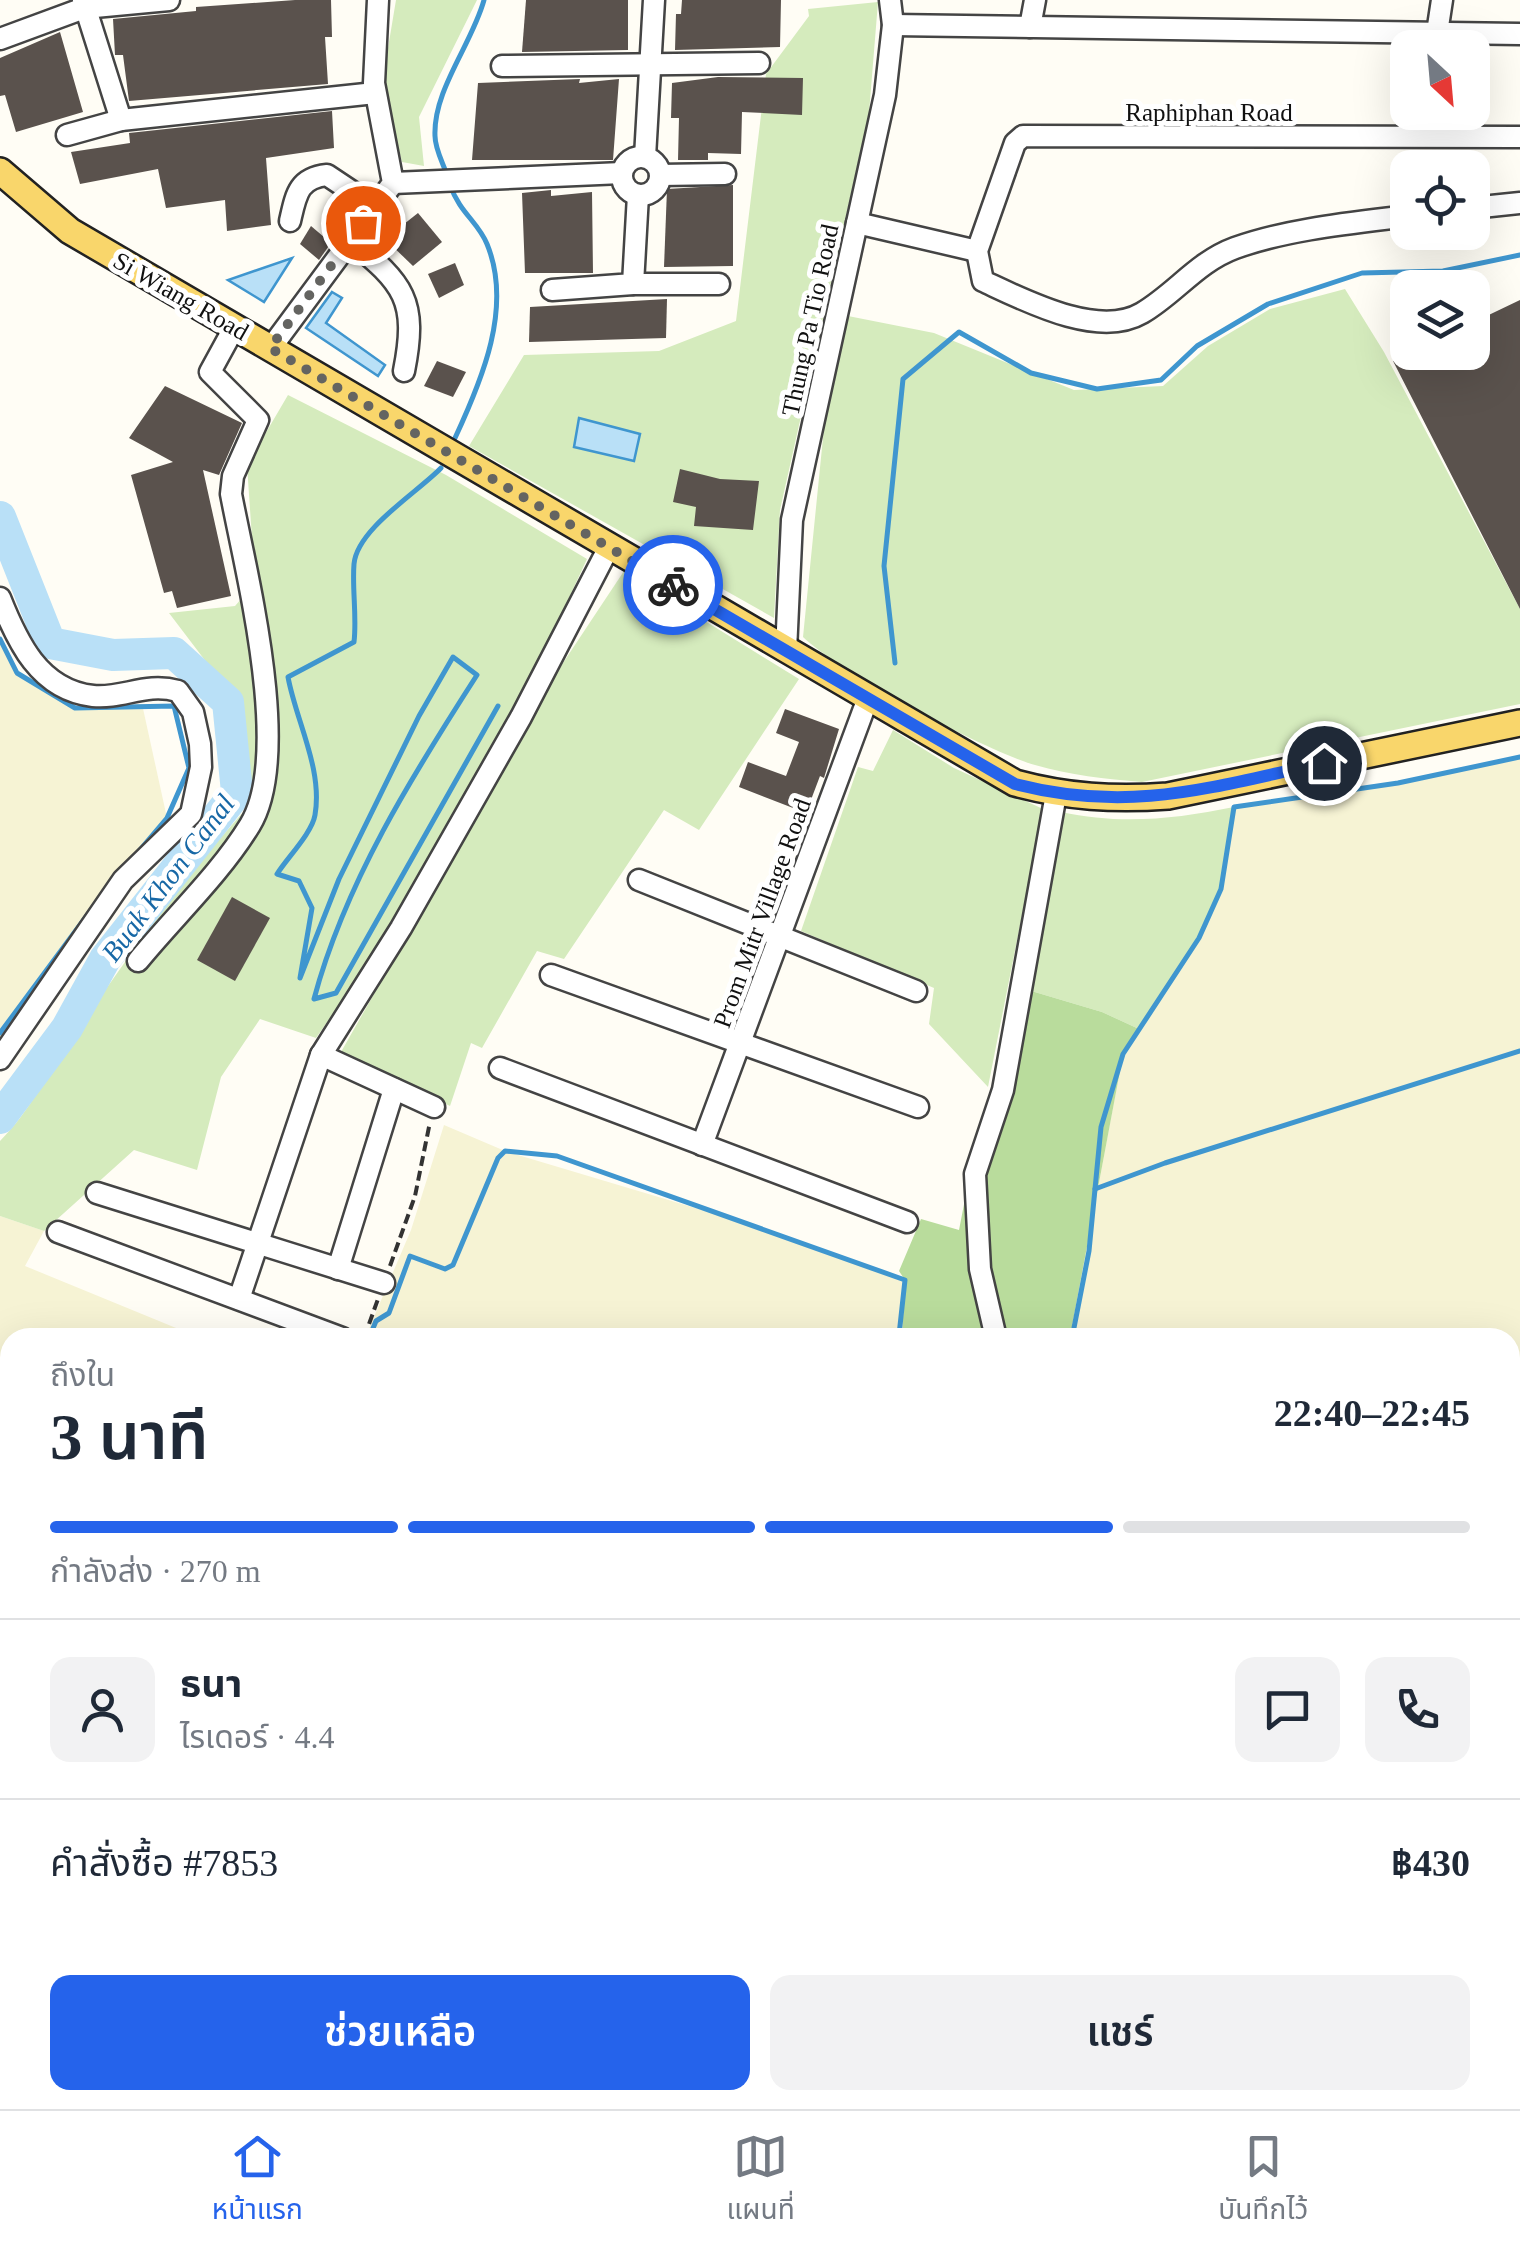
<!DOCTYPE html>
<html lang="th">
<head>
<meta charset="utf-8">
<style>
  :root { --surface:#fff; --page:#f2f2f3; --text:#1f2937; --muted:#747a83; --line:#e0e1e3; --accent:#2563eb }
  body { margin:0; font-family:"Times New Roman","Noto Sans Thai",serif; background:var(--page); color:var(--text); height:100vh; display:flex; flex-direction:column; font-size:38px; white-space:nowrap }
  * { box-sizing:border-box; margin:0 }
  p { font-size:32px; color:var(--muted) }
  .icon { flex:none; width:55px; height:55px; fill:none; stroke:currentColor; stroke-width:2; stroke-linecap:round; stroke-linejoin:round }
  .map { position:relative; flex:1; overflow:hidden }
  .details { position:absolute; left:0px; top:1328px; width:1520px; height:782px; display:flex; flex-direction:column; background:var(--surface); border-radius:30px 30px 0 0; box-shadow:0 10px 40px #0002 }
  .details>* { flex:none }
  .needle { width:65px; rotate:154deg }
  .controls { position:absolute; left:1390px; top:30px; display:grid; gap:20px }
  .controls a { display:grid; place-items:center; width:100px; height:100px; border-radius:20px; background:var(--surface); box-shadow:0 10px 40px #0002; font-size:50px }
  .pin { position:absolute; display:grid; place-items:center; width:85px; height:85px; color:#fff; margin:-42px; border:5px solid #fff; border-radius:50%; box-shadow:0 2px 10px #0007 }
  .courier { position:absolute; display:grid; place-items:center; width:100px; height:100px; margin:-50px; border:8px solid #2563eb; border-radius:50%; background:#fff; color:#222; box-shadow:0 2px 12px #0007 }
  .head em { font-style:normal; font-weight:600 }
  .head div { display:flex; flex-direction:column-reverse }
  .head { display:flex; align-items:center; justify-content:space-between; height:170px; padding:0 50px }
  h1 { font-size:65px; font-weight:600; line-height:75px }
  .bar { display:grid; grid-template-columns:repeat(4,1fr); gap:15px 10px; align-content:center; height:120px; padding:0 50px }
  .bar i { height:12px; border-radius:8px; background:var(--line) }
  .bar .selected { background:var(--accent) }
  .bar p { grid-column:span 4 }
  .line { display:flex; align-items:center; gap:25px; padding:0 50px; border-top:2px solid var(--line) }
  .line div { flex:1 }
  .round { display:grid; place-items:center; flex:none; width:105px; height:105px; border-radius:20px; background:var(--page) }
  .button { display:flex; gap:20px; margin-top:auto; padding:20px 50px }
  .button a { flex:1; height:115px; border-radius:20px; background:var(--accent); color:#fff; font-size:40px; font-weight:600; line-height:115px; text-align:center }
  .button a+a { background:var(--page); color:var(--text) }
  .tab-bar { display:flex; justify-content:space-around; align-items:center; height:140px; border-top:2px solid var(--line); background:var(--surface); font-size:28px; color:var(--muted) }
  .tab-bar a { display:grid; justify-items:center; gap:5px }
  .tab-bar .selected { color:var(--accent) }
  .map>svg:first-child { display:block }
  .farmland { fill:#f6f3d4 }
  .green { fill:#d5ebbd }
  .forest { fill:#b9dc9c }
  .water { fill:#b9e0f7; stroke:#3f96cf; stroke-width:2.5 }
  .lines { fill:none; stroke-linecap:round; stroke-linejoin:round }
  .stream { stroke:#3f96cf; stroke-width:5 }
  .river { stroke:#b9e0f7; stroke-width:32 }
  .building { fill:#5a524d }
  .minor-casing { stroke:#444; stroke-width:25 }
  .major-casing { stroke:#222; stroke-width:30 }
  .path { stroke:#333; stroke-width:4; stroke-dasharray:10 5; stroke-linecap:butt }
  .minor { stroke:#fff; stroke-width:20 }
  .major { stroke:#f9d66b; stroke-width:25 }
  .done { stroke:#646461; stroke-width:10; stroke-dasharray:0 18 }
  .route { stroke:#2563eb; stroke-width:12 }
  .labels { text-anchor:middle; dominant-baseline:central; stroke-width:10; stroke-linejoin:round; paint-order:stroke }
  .street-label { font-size:25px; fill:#111; stroke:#fff }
  .water-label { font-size:28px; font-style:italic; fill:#1768a6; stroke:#fff }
</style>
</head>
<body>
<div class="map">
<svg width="1520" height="2109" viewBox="0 0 1520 2109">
  <rect width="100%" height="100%" fill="#fffdf5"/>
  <g class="farmland">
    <path d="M0,639L17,673L75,708L142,704L167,818L0,1052Z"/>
    <path d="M1520,757V1801L1510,1800V1338H1070L1123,1054L1199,938L1221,889L1234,807L1398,783Z"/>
    <path d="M444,1125L505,1151L712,1213L905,1280L902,1337L365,1338L411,1230Z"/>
    <path d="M0,1216L44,1231L25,1266L198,1337L10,1338V2100H757V2109H0Z"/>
  </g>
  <g class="green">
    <path d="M396,0H477L419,117L424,166L402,162L382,84Z"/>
    <path d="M878,2L869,113L780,510L774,618L469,446L524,355L659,351L736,321L766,74L809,16L808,9Z"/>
    <path d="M1345,289L1384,352L1520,609V704L1142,782C1105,779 1070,775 1035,765C983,750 841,673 803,637L827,398L848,316L934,333L1074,390L1163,386L1208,346L1270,309Z"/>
    <path d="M288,395L446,475L587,559L504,739L424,883L316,1038L260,1019L221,1077L197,1170L134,1150L44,1231L0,1216V1141C30,1111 46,1076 70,1041C125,961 180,882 245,810V713L169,613L235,606L255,583L247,465Z"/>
    <path d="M624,571L799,679L699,830L664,810L564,959L537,951L482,1048L471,1043L450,1106L341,1052L557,672Z"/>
    <path d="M893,730L954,768L1043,809L988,1087L929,1024L934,988L801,931L858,767L873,771Z"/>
    <path d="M1234,807L1221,889L1199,938L1139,1029L1102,1012L1028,990L1061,812C1121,825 1175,819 1234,807Z"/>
  </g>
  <path class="forest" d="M1028,990L1102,1012L1139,1029L1123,1055L1070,1337H902L905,1280L899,1271L921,1219L959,1230L979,1127L1004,1121Z"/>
  <g class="water">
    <path d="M292,258L264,302L228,280Z"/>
    <path d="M332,292L342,298L326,323L385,365L378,376L306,328Z"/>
    <path d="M579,418L640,434L634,461L574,447Z"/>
  </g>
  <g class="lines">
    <g class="stream">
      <path d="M447,175C443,163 435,149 435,136C433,90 472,44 484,0"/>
      <path d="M450,185C460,213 478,222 487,244C513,307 482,380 455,438"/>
      <path d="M441,468C418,492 357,529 354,564C352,590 357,616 354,642L288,677C296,721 323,769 315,815C312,833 287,858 277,874L299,881L312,908L300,978L339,879L419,716L453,657L477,675C412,776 345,883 314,999L336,993L498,706"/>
      <path d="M0,639L17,673L75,708L174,706L189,768L167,818L139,851"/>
      <path d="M895,663L884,566L903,379L959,332L1031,373L1097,389L1161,380L1197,346L1268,304L1362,273L1443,271L1520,255"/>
      <path d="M0,1033L94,906"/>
      <path d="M1095,1189L1165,1163L1520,1051"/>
      <path d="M369,1338L376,1321L389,1313L410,1256L445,1269L453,1265L498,1158L505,1151L557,1156L905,1280L899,1335"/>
      <path d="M1072,1338L1089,1251L1101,1127L1123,1054L1199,938L1221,889L1234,807L1398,783L1520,757"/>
      <path d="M1510,1566L1520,1562"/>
      <path d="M1510,2030L1520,2033"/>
      <path d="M327,2100V2109"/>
      <path d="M891,2109L917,2100"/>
    </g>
    <path class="river" d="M0,517L50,643L113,655L174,653L228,702L237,792L105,959L67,1028L0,1118"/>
  </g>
  <g class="building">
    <path d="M295,0H331L332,37H325L328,84L129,101L123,55H115L113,19L196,11V7Z"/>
    <path d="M526,0H628V50L522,52Z"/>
    <path d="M682,0H781L780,47L675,50L676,14H681Z"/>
    <path d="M60,32L83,112L16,132L5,95L0,96V58Z"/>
    <path d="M718,77L803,78L802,115L742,112L741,154L708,153V160H678L679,118H671L672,83Z"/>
    <path d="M580,79L579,83L619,79L613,160H472L478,83Z"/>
    <path d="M332,111L334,148L266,158L271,225L227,231L225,200L166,208L158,169L80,184L71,152L130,143L129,133Z"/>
    <path d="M733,185V266L664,267L667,189Z"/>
    <path d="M551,190V196L592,192L593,273H525L522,193Z"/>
    <path d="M418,213L442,242L413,266L385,239Z"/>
    <path d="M311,226L331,243L319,260L300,244Z"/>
    <path d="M455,263L464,285L439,298L428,274Z"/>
    <path d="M667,299L666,338L529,342L530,307Z"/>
    <path d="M1520,300V609L1393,361L1411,352H1472V323Z"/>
    <path d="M437,361L466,372L453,397L424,386Z"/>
    <path d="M165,386L242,423L219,475L203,470L231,596L177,608L172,591L164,593L131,475L173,462L129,438Z"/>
    <path d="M680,469L720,479L759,481L753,530L694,526L696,507L673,502Z"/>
    <path d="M785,709L839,729L824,778L820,776L806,813L739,787L748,762L786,776L799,742L776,733Z"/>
    <path d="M232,897L270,918L235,981L197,960Z"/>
  </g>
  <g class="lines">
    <defs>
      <g id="minor">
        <path d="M83,0L121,120L375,93"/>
        <path d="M893,25L1520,34"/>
        <path d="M1030,27L1035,0"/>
        <path d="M1437,33L1442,0"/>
        <path d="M0,39L84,8L169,0"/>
        <path d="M502,66L759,63"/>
        <path d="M67,135L121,120"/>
        <circle cx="641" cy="176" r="19"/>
        <path d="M645,157L654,0"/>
        <path d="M660,175L725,174"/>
        <path d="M393,183L622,173"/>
        <path d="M1472,208L1520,203"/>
        <path d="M1408,216C1352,223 1288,229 1235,248C1197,262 1176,293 1142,313C1098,339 1024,300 983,281L977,251L1015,143L1023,136L1520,137"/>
        <path d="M290,221C296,195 298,178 327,175L375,207"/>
        <path d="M857,223L977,251"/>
        <path d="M350,240C404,284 418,300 404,371"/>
        <path d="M633,284H719"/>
        <path d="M552,290L633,284L638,195"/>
        <path d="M270,349L393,183L374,83L378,0"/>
        <path d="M0,598C17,641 39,690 93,696C123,699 145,682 178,691L193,712L200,744L201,767L191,814L123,880L0,1059"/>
        <path d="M786,651L792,520L885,95L893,25L890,0"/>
        <path d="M639,880L916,991"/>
        <path d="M138,961C174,917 220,874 250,825C293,754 246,573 231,494L233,476L258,420L210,372L234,328"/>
        <path d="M551,975L918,1107"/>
        <path d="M321,1055L434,1107"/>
        <path d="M500,1068L907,1222"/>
        <path d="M702,1145L868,698"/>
        <path d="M97,1193L384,1283"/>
        <path d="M58,1232L342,1338"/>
        <path d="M338,1269L394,1089"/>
        <path d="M239,1299L321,1055L401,928L521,717L609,547"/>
        <path d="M996,1338L980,1269L975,1174L1003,1090L1056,794"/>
        <path d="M1510,2057L1520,2060"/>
        <path d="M1203,2100L1214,2109"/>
        <path d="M965,2109L988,2100"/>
        <path d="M1303,2109L1309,2100"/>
      </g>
      <path id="major" d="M0,171L70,231L1015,783C1067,797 1114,800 1168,796L1520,723"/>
    </defs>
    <use href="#minor" class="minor-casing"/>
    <use href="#major" class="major-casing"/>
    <g class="path">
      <path d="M390,1266L415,1196L430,1122"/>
      <path d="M364,1338L378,1299"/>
    </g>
    <use href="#minor" class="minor"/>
    <use href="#major" class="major"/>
  </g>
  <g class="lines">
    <path class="done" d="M363,223L270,348L673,585"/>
    <path class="route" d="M673,585L1015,784C1131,814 1211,787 1324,763"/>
  </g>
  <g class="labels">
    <g class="street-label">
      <text x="1209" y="112">Raphiphan Road</text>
      <text transform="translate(181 296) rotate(30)">Si Wiang Road</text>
      <text transform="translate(810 320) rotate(-78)">Thung Pa Tio Road</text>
      <text transform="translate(762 913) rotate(-70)">Prom Mitr Village Road</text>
    </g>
    <g class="water-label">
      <text transform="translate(168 878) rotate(-53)">Buak Khon Canal</text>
    </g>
  </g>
</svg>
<div class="controls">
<a><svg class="needle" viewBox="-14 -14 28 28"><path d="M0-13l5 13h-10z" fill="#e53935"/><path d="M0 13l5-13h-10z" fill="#747a83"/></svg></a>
<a><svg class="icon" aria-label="locate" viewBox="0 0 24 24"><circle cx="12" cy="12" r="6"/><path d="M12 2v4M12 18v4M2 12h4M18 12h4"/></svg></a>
<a><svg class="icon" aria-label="layers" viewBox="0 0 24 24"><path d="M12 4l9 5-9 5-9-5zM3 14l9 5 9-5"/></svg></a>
</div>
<div class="pin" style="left:363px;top:223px;background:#ea580c"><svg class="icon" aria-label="bag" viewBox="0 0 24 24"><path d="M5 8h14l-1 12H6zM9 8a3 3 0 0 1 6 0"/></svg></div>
<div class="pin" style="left:1324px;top:763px;background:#1f2937"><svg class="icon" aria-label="home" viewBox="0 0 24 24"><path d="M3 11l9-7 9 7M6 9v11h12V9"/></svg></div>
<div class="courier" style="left:673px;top:585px"><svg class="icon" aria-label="bike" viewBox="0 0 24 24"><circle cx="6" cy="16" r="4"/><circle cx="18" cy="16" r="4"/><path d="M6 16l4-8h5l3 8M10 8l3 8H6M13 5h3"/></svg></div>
<section class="details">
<div class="head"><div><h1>3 นาที</h1><p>ถึงใน</p></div><em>22:40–22:45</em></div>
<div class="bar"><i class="selected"></i><i class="selected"></i><i class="selected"></i><i></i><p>กำลังส่ง · 270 m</p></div>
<div class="line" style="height:180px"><a class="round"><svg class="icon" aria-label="person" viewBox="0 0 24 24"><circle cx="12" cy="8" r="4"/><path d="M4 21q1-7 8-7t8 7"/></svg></a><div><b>ธนา</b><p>ไรเดอร์ · 4.4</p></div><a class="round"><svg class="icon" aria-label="chat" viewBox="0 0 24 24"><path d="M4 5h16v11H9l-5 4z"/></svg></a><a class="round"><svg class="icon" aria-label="phone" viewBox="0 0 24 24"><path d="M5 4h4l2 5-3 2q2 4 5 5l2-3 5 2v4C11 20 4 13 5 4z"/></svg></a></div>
<div class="line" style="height:130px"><div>คำสั่งซื้อ #7853</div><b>฿430</b></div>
<div class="button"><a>ช่วยเหลือ</a><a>แชร์</a></div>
</section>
</div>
<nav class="tab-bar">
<a class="selected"><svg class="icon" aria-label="home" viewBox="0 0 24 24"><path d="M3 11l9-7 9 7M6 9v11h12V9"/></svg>หน้าแรก</a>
<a><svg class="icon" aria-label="map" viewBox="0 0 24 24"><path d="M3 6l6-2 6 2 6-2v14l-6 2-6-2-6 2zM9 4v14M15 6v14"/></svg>แผนที่</a>
<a><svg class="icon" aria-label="saved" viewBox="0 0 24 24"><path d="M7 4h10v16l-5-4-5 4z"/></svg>บันทึกไว้</a>
</nav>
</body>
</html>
